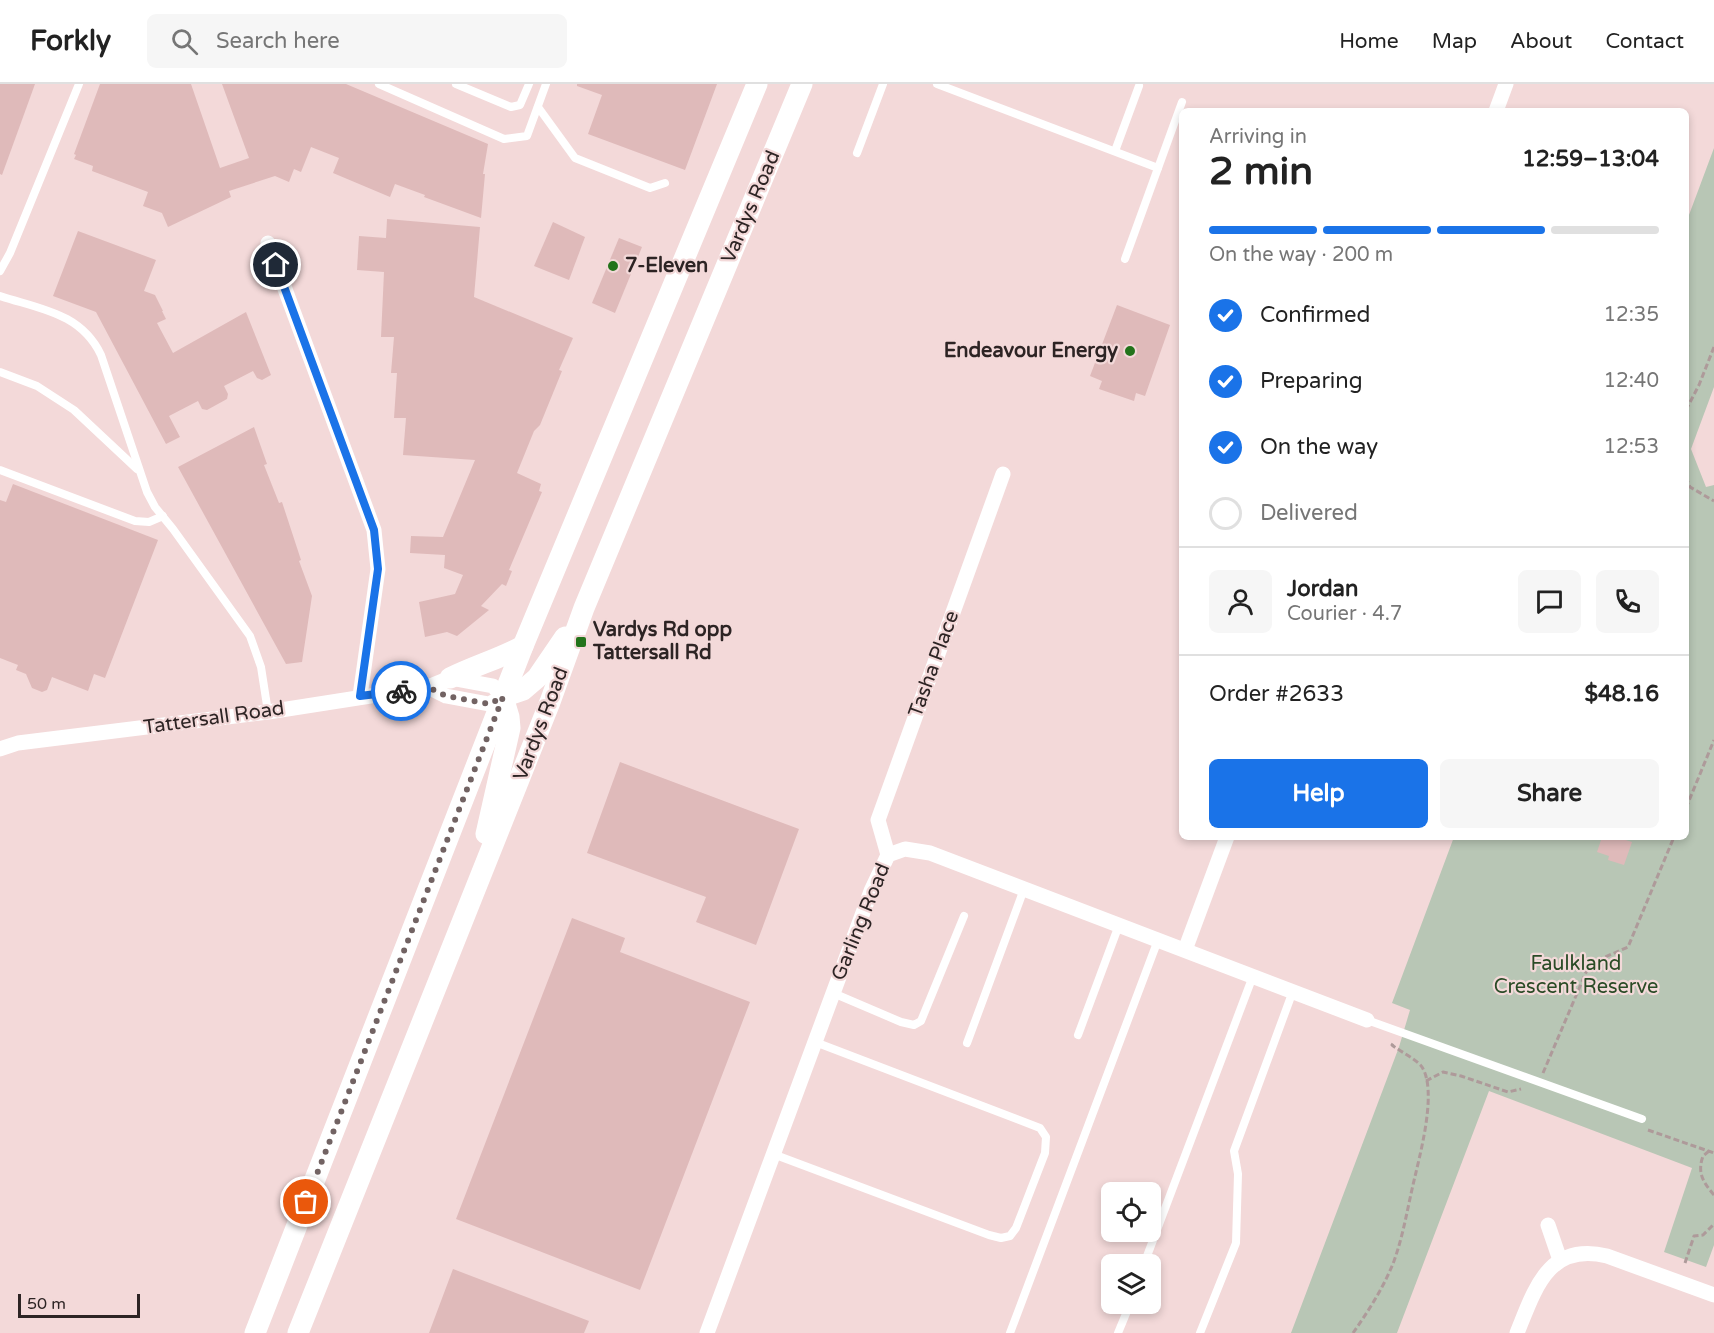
<!DOCTYPE html>
<html lang="en">
<head>
<meta charset="utf-8">
<style>
  :root { --surface:#fff; --page:#f6f6f6; --text:#222; --muted:#767676; --line:#e0e0e0; --accent:#1a73e8 }
  body { margin:0; font-family:"Varela Round",sans-serif; background:var(--page); color:var(--text); height:100vh; display:flex; flex-direction:column; font-size:22px; white-space:nowrap }
  * { box-sizing:border-box; margin:0 }
  p { font-size:20px; color:var(--muted) }
  .icon { flex:none; width:33px; height:33px; fill:none; stroke:currentColor; stroke-width:2; stroke-linecap:round; stroke-linejoin:round }
  .map { position:relative; flex:1; overflow:hidden }
  .drawer { position:absolute; left:1179px; top:24px; width:510px; height:732px; display:flex; flex-direction:column; background:var(--surface); border-radius:9px; box-shadow:0 3px 9px #0003 }
  .drawer>* { flex:none }
  .fabs { position:absolute; left:1101px; top:1098px; display:grid; gap:12px }
  .fabs a { display:grid; place-items:center; width:60px; height:60px; border-radius:9px; background:var(--surface); box-shadow:0 3px 9px #0003; font-size:30px }
  .scale { position:absolute; left:18px; bottom:15px; width:122px; box-sizing:border-box; padding-left:6px; border:3px solid #2d2424; border-top:0; font-size:16px; line-height:21px; white-space:nowrap; color:#2d2424; -webkit-text-stroke:4px #f3d9d9; paint-order:stroke }
  .pin { position:absolute; display:grid; place-items:center; width:51px; height:51px; color:#fff; margin:-26px; border:3px solid #fff; border-radius:50%; box-shadow:0 2px 6px #0007 }
  .courier { position:absolute; display:grid; place-items:center; width:60px; height:60px; margin:-30px; border:4px solid #1a73e8; border-radius:50%; background:#fff; color:#222; box-shadow:0 2px 8px #0007 }
  .summary em { font-style:normal; font-weight:800 }
  .summary div { display:flex; flex-direction:column-reverse }
  .summary { display:flex; align-items:center; justify-content:space-between; height:102px; padding:0 30px }
  h1 { font-size:39px; font-weight:800; line-height:45px }
  .bar { display:grid; grid-template-columns:repeat(4,1fr); gap:9px 6px; align-content:center; height:72px; padding:0 30px }
  .bar i { height:8px; border-radius:4px; background:var(--line) }
  .bar .selected { background:var(--accent) }
  .bar p { grid-column:span 4 }
  .line { display:flex; align-items:center; gap:15px; padding:0 30px; border-top:2px solid var(--line) }
  .line div { flex:1 }
  .round { display:grid; place-items:center; flex:none; width:63px; height:63px; border-radius:9px; background:var(--page) }
  ol { padding:0 30px; list-style:none }
  li { display:flex; align-items:center; gap:18px; height:66px }
  li p { margin-inline-start:auto }
  li .icon { padding:6px; border-radius:50%; background:var(--accent); color:#fff; stroke-width:4 }
  li:last-child { color:var(--muted) }
  li i { width:33px; height:33px; border:3px solid var(--line); border-radius:50% }
  .cta { display:flex; gap:12px; margin-top:auto; padding:12px 30px }
  .cta a { flex:1; height:69px; border-radius:9px; background:var(--accent); color:#fff; font-size:24px; font-weight:800; line-height:69px; text-align:center }
  .cta a+a { background:var(--page); color:var(--text) }
  header { display:flex; align-items:center; gap:36px; box-sizing:border-box; height:84px; padding:0 30px; background:var(--surface); border-bottom:2px solid var(--line) }
  header strong { font-size:28px }
  nav { display:flex; gap:33px; margin-inline-start:auto; font-size:21px }
  .search { width:420px; height:54px; background:var(--page); display:flex; align-items:center; gap:15px; box-sizing:border-box; padding:0 21px; border-radius:9px; color:var(--muted); font-size:22px }
  .map>svg:first-child { display:block }
  .green { fill:#b8c6b5 }
  .building { fill:#dfbaba }
  .lines { fill:none; stroke-linecap:round; stroke-linejoin:round }
  .path { stroke:#ae9a9a; stroke-width:3; stroke-dasharray:6 3; stroke-linecap:butt }
  .lane { stroke:#fff; stroke-width:8 }
  .street { stroke:#fff; stroke-width:15 }
  .secondary { stroke:#fff; stroke-width:21 }
  .done { stroke:#726363; stroke-width:6; stroke-dasharray:0 10.8 }
  .route { stroke:#1a73e8; stroke-width:8 }
  .poi-dot { fill:#23731b; stroke:#f3d9d9; stroke-width:2 }
  .labels { text-anchor:middle; dominant-baseline:central; stroke-width:4.5; stroke-linejoin:round; paint-order:stroke }
  .street-label { font-size:20px; fill:#2d2424; stroke:#f3d9d9 }
  .poi-label { font-size:20px; font-weight:bold; fill:#2d2424; stroke:#f3d9d9; text-anchor:start }
  .park-label { font-size:20px; fill:#2a4b26; stroke:#f3d9d9 }
</style>
</head>
<body>
<header>
<strong>Forkly</strong>
<div class="search"><svg class="icon" aria-label="search" viewBox="0 0 24 24"><circle cx="10" cy="10" r="6"/><path d="M15 15l6 6"/></svg>Search here</div>
<nav><a>Home</a><a>Map</a><a>About</a><a>Contact</a></nav>
</header>
<div class="map">
<svg width="1714" height="1249" viewBox="0 0 1714 1249">
  <rect width="100%" height="100%" fill="#f3d9d9"/>
  <path class="green" d="M1714,64V303L1691,365L1706,403L1714,401V1161L1706,1183L1664,1168L1692,1084L1489,1007L1397,1249H1291L1399,963L1410,926L1392,919L1454,753H1686V139Z"/>
  <g class="building">
    <path d="M0,0H35L2,91L0,90Z"/>
    <path d="M100,0H191L220,84L249,74L222,0H346L488,60L483,90H485L481,134L424,113L425,111L395,100L390,113L333,89L339,74L311,63L301,88L294,85L289,98L275,92L229,107L231,113L168,143L162,129L143,122L148,108L92,87L93,82L74,75L76,71L74,70Z"/>
    <path d="M577,0H717L685,86L588,50L602,11L577,2Z"/>
    <path d="M387,135L480,143L474,213L573,254L559,286L562,287L540,341L534,347L517,389L541,400L539,407L542,408L509,486L512,487L506,502L502,500L481,522L489,526L457,552L447,548L425,553L419,518L455,510L463,491L444,484L445,471L410,469L411,452L443,453L475,376L403,371L406,334H394L397,289H391L394,253H381L384,188L357,186L359,152L386,154Z"/>
    <path d="M553,138L585,153L569,196L534,182Z"/>
    <path d="M78,147L156,176L144,207L155,211L163,227H162L166,235L157,239L173,269L246,228L271,291L262,296L257,294L253,287L224,302L228,310L227,315L207,326L202,325L198,317L169,332L180,353L166,360L96,228L53,212Z"/>
    <path d="M619,154L642,163L615,229L592,219Z"/>
    <path d="M1117,221L1170,241L1145,312L1136,309L1134,317L1099,305L1102,297L1090,292Z"/>
    <path d="M254,343L267,380L264,381L279,419L282,418L301,476L299,477L312,512L302,578L286,580L178,383Z"/>
    <path d="M13,400L158,456L105,594L94,590L88,607L52,593L47,606L42,608L32,604L26,590L16,586L18,581L0,574V416L6,418Z"/>
    <path d="M620,678L799,745L756,861L696,838L706,813L587,769Z"/>
    <path d="M1602,753H1616L1632,758L1624,781L1608,776L1609,772L1597,768Z"/>
    <path d="M572,834L625,854L620,868L750,918L640,1206L456,1135Z"/>
    <path d="M453,1185L589,1237L584,1249H429Z"/>
  </g>
  <g class="lines">
    <g class="path">
      <path d="M1686,326L1699,301L1714,263"/>
      <path d="M1686,393L1690,403L1714,417"/>
      <path d="M1686,724L1714,656"/>
      <path d="M1543,989L1587,886L1596,877L1628,863L1674,753"/>
      <path d="M1426,997L1443,988L1461,992L1508,1008L1521,1005"/>
      <path d="M1648,1046L1714,1069"/>
      <path d="M1709,1067L1703,1072C1697,1089 1703,1098 1714,1111"/>
      <path d="M1685,1179L1694,1152L1703,1151L1714,1140"/>
      <path d="M1353,1249C1369,1226 1384,1203 1394,1177C1403,1152 1407,1127 1413,1101C1419,1074 1438,1008 1422,983C1416,975 1401,968 1392,961L1394,958"/>
    </g>
    <g class="lane">
      <path d="M379,0L504,55L527,52L546,0"/>
      <path d="M456,0L511,23L520,21L529,0"/>
      <path d="M937,0L1158,84"/>
      <path d="M538,23L575,74L650,104L665,99"/>
      <path d="M1115,67L1139,2"/>
      <path d="M857,69L883,0"/>
      <path d="M1125,175L1182,18"/>
      <path d="M0,187L10,169L79,0"/>
      <path d="M0,212C40,225 81,229 101,271L147,408L155,423L173,445L250,552L261,583L268,628"/>
      <path d="M0,288L37,302L74,326L137,385"/>
      <path d="M0,386L135,437L149,438L163,432"/>
      <path d="M833,909L901,938L914,941L921,937L964,832"/>
      <path d="M1367,936L1642,1035"/>
      <path d="M1078,951L1119,841"/>
      <path d="M967,959L1024,805"/>
      <path d="M773,1070L989,1151L1001,1154L1010,1152L1016,1144L1045,1069L1046,1053L1040,1044L815,958"/>
      <path d="M1144,1180L1253,892"/>
      <path d="M1010,1249L1158,856"/>
      <path d="M1118,1249L1130,1220"/>
      <path d="M1200,1249L1236,1159L1238,1090L1234,1067L1293,907"/>
    </g>
    <g class="street">
      <path d="M1496,27L1506,0"/>
      <path d="M268,159L374,446L378,485L360,612"/>
      <path d="M0,665L18,659L268,628L428,603L450,594L493,602L503,613L489,620L446,612L428,603"/>
      <path d="M888,771L878,736L1003,390"/>
      <path d="M1185,866L1227,753"/>
      <path d="M1548,1141L1560,1176"/>
      <path d="M707,1249L871,807L888,771L905,765L930,769L1367,936"/>
      <path d="M1517,1249C1535,1205 1548,1158 1607,1172L1714,1211"/>
    </g>
    <g class="secondary">
      <path d="M450,594C474,582 499,575 523,562"/>
      <path d="M503,613L523,606L537,594L565,553"/>
      <path d="M486,750L510,644L509,633L503,613"/>
      <path d="M255,1249L523,562L757,0"/>
      <path d="M298,1249L550,618L584,524L802,0"/>
    </g>
  </g>
  <g class="lines">
    <path class="done" d="M306,1118L503,613L489,620L446,612L428,603L401,607"/>
    <path class="route" d="M276,181L374,446L378,485L360,612L401,607"/>
  </g>
  <g class="poi-dot">
    <circle cx="613" cy="182" r="6"/>
    <circle cx="1130" cy="267" r="6"/>
    <rect x="575" y="552" width="12" height="12" rx="3"/>
  </g>
  <g class="labels">
    <g class="street-label">
      <text transform="translate(751 123) rotate(-67)">Vardys Road</text>
      <text transform="translate(934 580) rotate(-70)">Tasha Place</text>
      <text transform="translate(214 634) rotate(-8)">Tattersall Road</text>
      <text transform="translate(541 640) rotate(-69)">Vardys Road</text>
      <text transform="translate(861 838) rotate(-68)">Garling Road</text>
    </g>
    <g class="poi-label">
      <text x="625" y="182">7-Eleven</text>
      <text x="1118" y="267" text-anchor="end">Endeavour Energy</text>
      <text x="593" y="546">Vardys Rd opp<tspan x="593" dy="23">Tattersall Rd</tspan></text>
    </g>
    <g class="park-label">
      <text x="1576" y="880">Faulkland<tspan x="1576" dy="23">Crescent Reserve</tspan></text>
    </g>
  </g>
</svg>
<div class="fabs">
<a><svg class="icon" aria-label="locate" viewBox="0 0 24 24"><circle cx="12" cy="12" r="6"/><path d="M12 2v4M12 18v4M2 12h4M18 12h4"/></svg></a>
<a><svg class="icon" aria-label="layers" viewBox="0 0 24 24"><path d="M12 4l9 5-9 5-9-5zM3 14l9 5 9-5"/></svg></a>
</div>
<div class="scale">50 m</div>
<div class="pin" style="left:306px;top:1118px;background:#ea580c"><svg class="icon" aria-label="bag" viewBox="0 0 24 24"><path d="M5 8h14l-1 12H6zM9 8a3 3 0 0 1 6 0"/></svg></div>
<div class="pin" style="left:276px;top:181px;background:#1f2937"><svg class="icon" aria-label="home" viewBox="0 0 24 24"><path d="M3 11l9-7 9 7M6 9v11h12V9"/></svg></div>
<div class="courier" style="left:401px;top:607px"><svg class="icon" aria-label="bike" viewBox="0 0 24 24"><circle cx="6" cy="16" r="4"/><circle cx="18" cy="16" r="4"/><path d="M6 16l4-8h5l3 8M10 8l3 8H6M13 5h3"/></svg></div>
<section class="drawer">
<div class="summary"><div><h1>2 min</h1><p>Arriving in</p></div><em>12:59–13:04</em></div>
<div class="bar"><i class="selected"></i><i class="selected"></i><i class="selected"></i><i></i><p>On the way · 200 m</p></div>
<ol>
<li><svg class="icon" aria-label="check" viewBox="0 0 24 24"><path d="M5 12l5 5 9-10"/></svg>Confirmed<p>12:35</p></li>
<li><svg class="icon" aria-label="check" viewBox="0 0 24 24"><path d="M5 12l5 5 9-10"/></svg>Preparing<p>12:40</p></li>
<li><svg class="icon" aria-label="check" viewBox="0 0 24 24"><path d="M5 12l5 5 9-10"/></svg>On the way<p>12:53</p></li>
<li><i></i>Delivered</li>
</ol>
<div class="line" style="height:108px"><a class="round"><svg class="icon" aria-label="person" viewBox="0 0 24 24"><circle cx="12" cy="8" r="4"/><path d="M4 21q1-7 8-7t8 7"/></svg></a><div><b>Jordan</b><p>Courier · 4.7</p></div><a class="round"><svg class="icon" aria-label="chat" viewBox="0 0 24 24"><path d="M4 5h16v11H9l-5 4z"/></svg></a><a class="round"><svg class="icon" aria-label="phone" viewBox="0 0 24 24"><path d="M5 4h4l2 5-3 2q2 4 5 5l2-3 5 2v4C11 20 4 13 5 4z"/></svg></a></div>
<div class="line" style="height:78px"><div>Order #2633</div><b>$48.16</b></div>
<div class="cta"><a>Help</a><a>Share</a></div>
</section>
</div>
</body>
</html>
